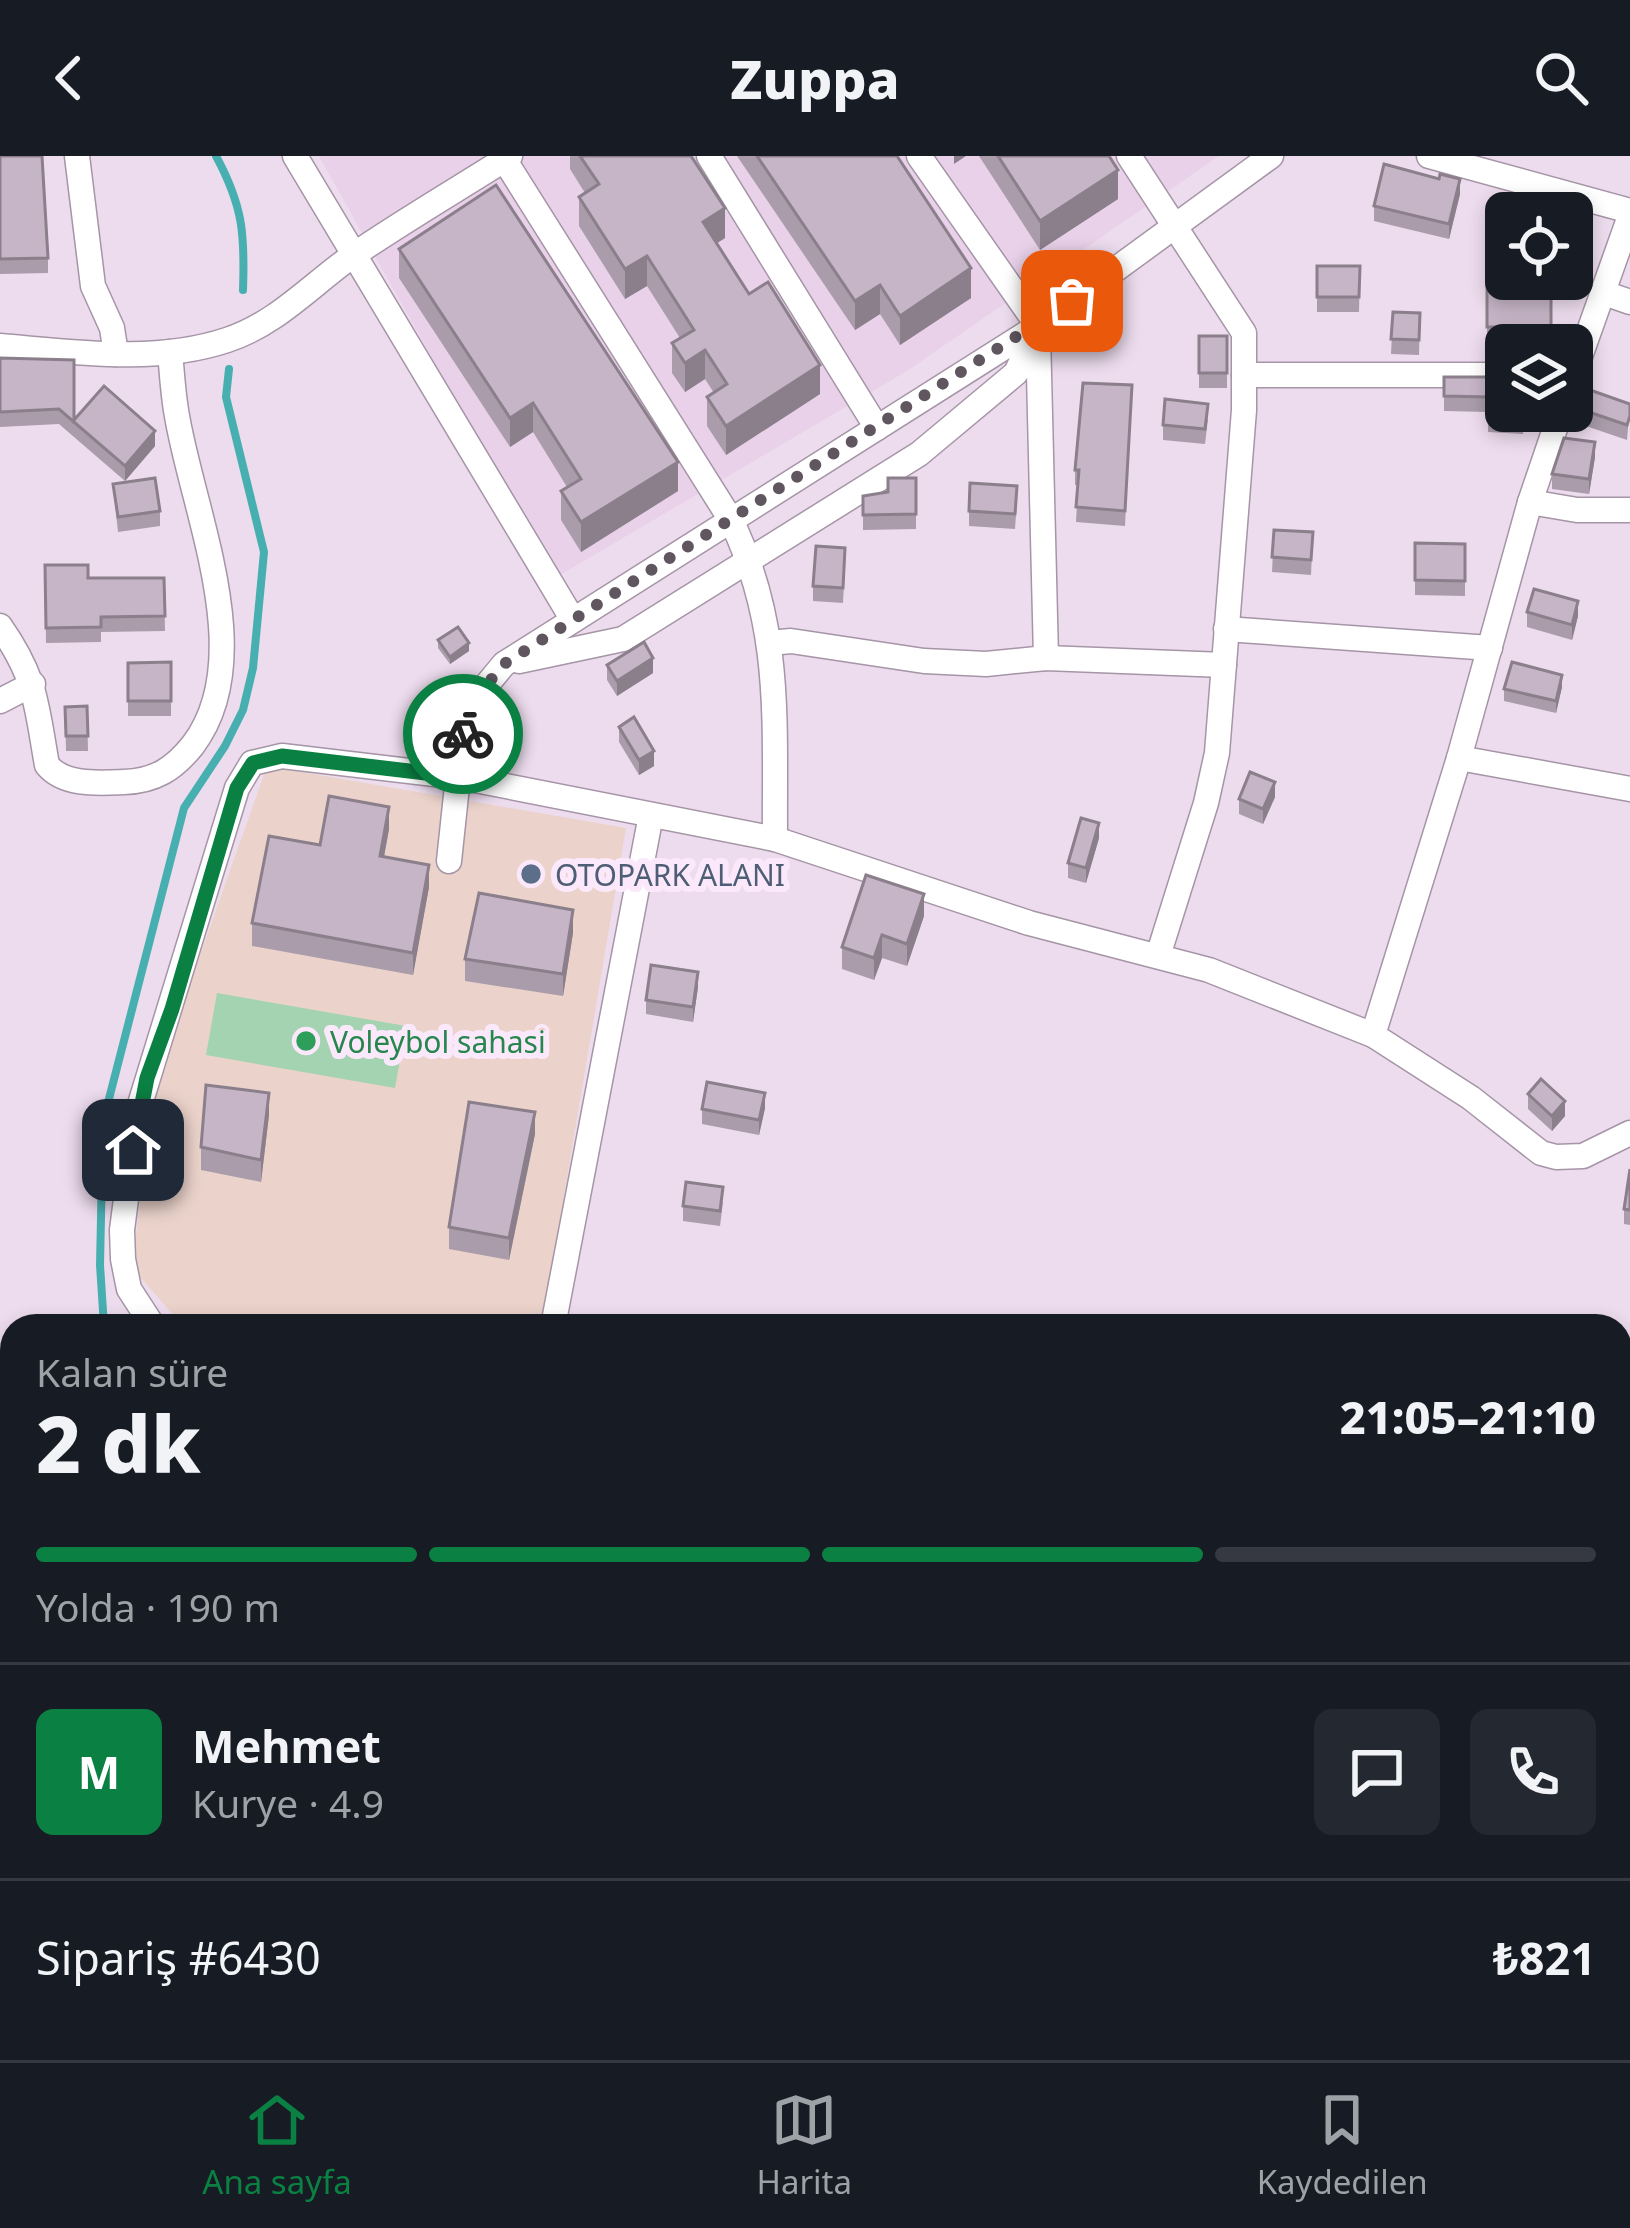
<!DOCTYPE html>
<html lang="tr">
<head>
<meta charset="utf-8">
<style>
  :root { --surface:#171b24; --page:#242831; --text:#f1f3f6; --muted:#9ea1a6; --line:#363941; --accent:#0b8043 }
  body { margin:0; font-family:"Noto Sans",sans-serif; background:var(--page); color:var(--text); height:100vh; display:flex; flex-direction:column; font-size:45px; white-space:nowrap }
  * { box-sizing:border-box; margin:0 }
  p { font-size:39px; color:var(--muted) }
  .icon { flex:none; width:66px; height:66px; fill:none; stroke:currentColor; stroke-width:2; stroke-linecap:round; stroke-linejoin:round }
  .map { position:relative; flex:1; overflow:hidden }
  .side { position:absolute; left:0px; top:1158px; width:1632px; height:747px; display:flex; flex-direction:column; background:var(--surface); border-radius:36px 36px 0 0; box-shadow:0 6px 18px #0003 }
  .side>* { flex:none }
  .controls { position:absolute; left:1485px; top:36px; display:grid; gap:24px }
  .controls a { display:grid; place-items:center; width:108px; height:108px; border-radius:18px; background:var(--surface); box-shadow:0 6px 18px #0003; font-size:60px }
  .pin { position:absolute; display:grid; place-items:center; width:102px; height:102px; color:#fff; margin:-51px; border-radius:24px; box-shadow:0 6px 18px #0006 }
  .courier { position:absolute; display:grid; place-items:center; width:120px; height:120px; margin:-60px; border:9px solid #0b8043; border-radius:50%; background:#fff; color:#222; box-shadow:0 3px 15px #0007 }
  .head em { font-style:normal; font-weight:800 }
  .head div { display:flex; flex-direction:column-reverse }
  .head { display:flex; align-items:center; justify-content:space-between; height:204px; padding:0 36px }
  h1 { font-size:78px; font-weight:800; line-height:90px }
  .bar { display:grid; grid-template-columns:repeat(4,1fr); gap:18px 12px; align-content:center; height:144px; padding:0 36px }
  .bar i { height:15px; border-radius:9px; background:var(--line) }
  .bar .current { background:var(--accent) }
  .bar p { grid-column:span 4 }
  .line { display:flex; align-items:center; gap:30px; padding:0 36px; border-top:3px solid var(--line) }
  .line div { flex:1 }
  .round { display:grid; place-items:center; flex:none; width:126px; height:126px; border-radius:18px; background:var(--page) }
  header { display:flex; justify-content:space-between; align-items:center; height:156px; padding:0 36px; background:var(--surface); font-size:54px; font-weight:800 }
  .tab-bar { display:flex; justify-content:space-around; align-items:center; height:168px; border-top:3px solid var(--line); background:var(--surface); font-size:33px; color:var(--muted) }
  .tab-bar a { display:grid; justify-items:center; gap:6px }
  .tab-bar .current { color:var(--accent) }
  .map>svg:first-child { display:block }
  .built { fill:#e8d1e9 }
  .education { fill:#ebd3cb }
  .grass { fill:#a3d3b0 }
  .lines { fill:none; stroke-linecap:round; stroke-linejoin:round }
  .stream { stroke:#48afb1; stroke-width:8 }
  .minor-casing { stroke:#a595a6; stroke-width:27 }
  .minor { stroke:#fff; stroke-width:24 }
  .wall { fill:#aa9cab }
  .shaded-wall { fill:#8b7f8b }
  .building { fill:#c6b5c7; stroke:#8b7f8b; stroke-width:3 }
  .done { stroke:#5f5660; stroke-width:12; stroke-dasharray:0 21.6 }
  .route { stroke:#0b8043; stroke-width:15 }
  .service-dot { fill:#5c6f8a; stroke:#fbe9fb; stroke-width:4.5 }
  .leisure-dot { fill:#2e9e5b; stroke:#fbe9fb; stroke-width:4.5 }
  .labels { text-anchor:middle; dominant-baseline:central; stroke-width:12; stroke-linejoin:round; paint-order:stroke }
  .service-label { font-size:30px; fill:#4e5e75; stroke:#fbe9fb; text-anchor:start }
  .leisure-label { font-size:30px; fill:#27864d; stroke:#fbe9fb; text-anchor:start }
</style>
</head>
<body>
<header><svg class="icon" aria-label="back" viewBox="0 0 24 24"><path d="M15 5l-7 7 7 7"/></svg>Zuppa<svg class="icon" aria-label="search" viewBox="0 0 24 24"><circle cx="10" cy="10" r="6"/><path d="M15 15l6 6"/></svg></header>
<div class="map">
<svg width="1630" height="1904" viewBox="0 0 1630 1904">
  <rect width="100%" height="100%" fill="#eddcee"/>
  <path class="built" d="M319,0H1219L910,213L555,422Z"/>
  <path class="education" d="M267,610L626,672L542,1170H183L132,1112L151,953L187,836Z"/>
  <path class="grass" d="M217,837L406,870L395,932L206,899Z"/>
  <g class="lines">
    <g class="stream">
      <path d="M216,0C243,50 245,78 243,134"/>
      <path d="M104,1170L100,1109L103,966L184,652L225,590L243,554L253,512L264,396L226,241L229,213"/>
    </g>
    <defs>
      <g id="minor">
        <path d="M77,0L93,130L112,172L116,198"/>
        <path d="M295,0L573,464"/>
        <path d="M709,0L877,272"/>
        <path d="M919,0L1038,170"/>
        <path d="M1129,0L1244,177V254L1217,597L1206,647L1158,800"/>
        <path d="M1429,0L1630,55"/>
        <path d="M504,3L731,364C783,472 774,567 775,683"/>
        <path d="M1604,137L1630,146"/>
        <path d="M1038,178L1046,502"/>
        <path d="M0,190C74,196 155,208 227,184C277,168 313,127 355,98C405,64 458,33 510,0"/>
        <path d="M1244,219H1506"/>
        <path d="M1572,223L1630,60"/>
        <path d="M1561,255L1530,346L1577,354H1630"/>
        <path d="M1530,346L1459,602L1630,633"/>
        <path d="M0,470C37,523 36,548 47,609C64,630 99,627 124,626C155,625 174,613 193,589C259,502 193,356 177,260C173,239 172,217 170,196"/>
        <path d="M1226,473L1490,492"/>
        <path d="M770,487L791,485L924,505L986,508L1046,502L1224,509"/>
        <path d="M519,505L623,483L919,298L1016,217L1037,172"/>
        <path d="M0,545L33,528"/>
        <path d="M449,705L465,555L504,508L1038,170L1271,0"/>
        <path d="M1373,879L1459,602"/>
        <path d="M153,1170L129,1133L123,1103L122,1074L137,958L237,632L252,607L282,600L460,621L775,683L1029,767L1209,814L1373,879L1471,942L1541,997L1556,1001L1583,1000L1630,977"/>
        <path d="M553,1170L651,659"/>
        <path d="M1424,1893L1437,1904"/>
      </g>
    </defs>
    <use href="#minor" class="minor-casing"/>
    <use href="#minor" class="minor"/>
  </g>
  <g class="wall">
    <path d="M0,0L48,102V117L0,118Z"/>
    <path d="M570,0H691L725,82L717,87L749,138L820,238L726,299L707,270V241L714,237L705,223L685,236L672,217V187L680,182L647,130L625,143L579,70V41L585,37L570,13Z"/>
    <path d="M737,0H897L971,142L900,189L880,158L855,174Z"/>
    <path d="M979,0H1109L1118,43L1040,94Z"/>
    <path d="M1460,38L1449,83L1374,65V50Z"/>
    <path d="M399,93L678,335L581,396L561,364V335L567,331L533,276L510,291L399,122Z"/>
    <path d="M1317,110H1360L1359,156H1317Z"/>
    <path d="M1487,121L1515,129H1551V186H1487Z"/>
    <path d="M1393,156L1420,157L1419,199L1391,198Z"/>
    <rect x="1199" y="180" width="28" height="52"/>
    <path d="M0,202L74,264L155,290L125,325L59,268L0,271Z"/>
    <path d="M1444,221L1524,255L1523,278L1488,276V256L1444,255Z"/>
    <path d="M1132,229L1125,370L1076,366L1078,329H1075V314Z"/>
    <path d="M1630,248L1627,284L1583,269V254Z"/>
    <path d="M1208,263L1205,288L1163,284V269Z"/>
    <path d="M1595,301L1589,338L1552,333V318Z"/>
    <path d="M916,322V373L863,374V340L888,336Z"/>
    <path d="M113,328L160,355V370L118,376Z"/>
    <path d="M1017,345L1015,373L969,370V355Z"/>
    <path d="M1274,374L1313,376L1311,419L1272,416Z"/>
    <path d="M1415,387L1465,388V440L1415,439Z"/>
    <path d="M845,407L843,447L813,445V430Z"/>
    <path d="M45,409L88,422H164L165,475L101,476V486L46,487Z"/>
    <path d="M1527,456L1578,460L1572,484L1527,471Z"/>
    <path d="M438,484L469,495L450,508L438,492Z"/>
    <path d="M171,506V560H128V507Z"/>
    <path d="M607,509L653,517L617,540L607,524Z"/>
    <path d="M1562,531L1556,557L1504,545V533Z"/>
    <path d="M87,550L88,595H66L65,551Z"/>
    <path d="M619,571L654,610L639,619L619,586Z"/>
    <path d="M493,577L518,590L502,600L493,585Z"/>
    <path d="M1275,641L1263,668L1239,658V643Z"/>
    <path d="M389,673L384,701L429,731L413,819L252,790V767L320,689Z"/>
    <path d="M1099,682L1086,727L1068,722V707Z"/>
    <path d="M924,760L907,810L882,802L874,824L842,813V791Z"/>
    <path d="M573,777L563,840L465,825V803Z"/>
    <path d="M698,831L693,866L646,858V844Z"/>
    <path d="M1528,938L1565,960L1552,975L1528,953Z"/>
    <path d="M765,952L759,979L702,968V953Z"/>
    <path d="M269,959L261,1026L201,1014V991Z"/>
    <path d="M535,978L509,1104L449,1093V1071Z"/>
    <path d="M1630,1013V1069L1624,1068V1053Z"/>
    <path d="M723,1046L720,1070L683,1065V1050Z"/>
  </g>
  <g class="shaded-wall">
    <path d="M954,0H966L954,8Z"/>
    <path d="M1118,14V43L1040,94V65Z"/>
    <path d="M1460,23V38L1449,83V68Z"/>
    <path d="M725,52V82L703,96V66Z"/>
    <path d="M647,100V130L625,143V113Z"/>
    <path d="M971,112V142L900,189V160Z"/>
    <path d="M880,129V158L855,174V145Z"/>
    <path d="M705,194V223L685,236V207Z"/>
    <path d="M820,209V238L726,299V270Z"/>
    <path d="M533,247V276L510,291V262Z"/>
    <path d="M155,275V290L125,325V310Z"/>
    <path d="M1595,286V301L1589,338V323Z"/>
    <path d="M678,306V335L581,396V366Z"/>
    <path d="M1578,445V460L1572,484V469Z"/>
    <path d="M469,487V495L450,508V501Z"/>
    <path d="M653,502V517L617,540V525Z"/>
    <path d="M1562,519V531L1556,557V545Z"/>
    <path d="M518,582V590L502,600V592Z"/>
    <path d="M654,595V610L639,619V604Z"/>
    <path d="M1275,626V641L1263,668V653Z"/>
    <path d="M389,651V673L380,722V700Z"/>
    <path d="M1099,667V682L1086,727V712Z"/>
    <path d="M429,709V731L413,819V797Z"/>
    <path d="M924,738V760L907,810V788Z"/>
    <path d="M573,754V777L563,840V818Z"/>
    <path d="M882,779V802L874,824V802Z"/>
    <path d="M698,816V831L693,866V851Z"/>
    <path d="M269,937V959L261,1026V1004Z"/>
    <path d="M765,937V952L759,979V964Z"/>
    <path d="M1565,945V960L1552,975V960Z"/>
    <path d="M535,956V978L509,1104V1082Z"/>
  </g>
  <g class="building">
    <path d="M0,0H42L48,102L0,103Z"/>
    <path d="M580,0H691L725,52L703,66L749,138L768,126L820,209L726,270L707,241L727,228L705,194L685,207L672,187L694,174L647,100L625,113L579,41L599,28Z"/>
    <path d="M757,0H897L971,112L900,160L880,129L855,145Z"/>
    <path d="M998,0H1109L1118,14L1040,65Z"/>
    <path d="M1384,8L1439,23L1440,18L1460,23L1449,68L1374,50Z"/>
    <path d="M496,29L678,306L581,366L561,335L581,323L533,247L510,262L399,93Z"/>
    <path d="M1317,110H1360L1359,141H1317Z"/>
    <path d="M1487,121L1515,123V129H1551V171H1487Z"/>
    <path d="M1393,156L1420,157L1419,184L1391,183Z"/>
    <rect x="1199" y="180" width="28" height="37"/>
    <path d="M0,202L74,204V264L104,230L155,275L125,310L59,253L0,256Z"/>
    <path d="M1444,221H1506V255H1523V263L1488,261V241L1444,240Z"/>
    <path d="M1083,227L1132,229L1125,355L1076,351L1079,314H1075Z"/>
    <path d="M1590,234L1630,248V260L1627,269L1583,254Z"/>
    <path d="M1165,243L1208,248L1205,273L1163,269Z"/>
    <path d="M1564,282L1595,286L1589,323L1552,318Z"/>
    <path d="M155,322L160,355L118,361L113,328Z"/>
    <path d="M888,322H916V358L863,359V340L888,336Z"/>
    <path d="M970,327L1017,330L1015,358L969,355Z"/>
    <path d="M1274,374L1313,376L1311,404L1272,401Z"/>
    <path d="M1415,387L1465,388V425L1415,424Z"/>
    <path d="M816,390L845,392L843,432L813,430Z"/>
    <path d="M45,409H88V422H164L165,460L101,461V471L46,472Z"/>
    <path d="M1534,433L1578,445L1572,469L1527,456Z"/>
    <path d="M458,471L469,487L450,501L438,484Z"/>
    <path d="M644,486L653,502L617,525L607,509Z"/>
    <path d="M171,506V545H128V507Z"/>
    <path d="M1512,506L1562,519L1556,545L1504,533Z"/>
    <path d="M87,550L88,580H66L65,551Z"/>
    <path d="M634,561L654,595L639,604L619,571Z"/>
    <path d="M509,567L518,582L502,592L493,577Z"/>
    <path d="M1250,616L1275,626L1263,653L1239,643Z"/>
    <path d="M329,640L389,651L380,700L429,709L413,797L252,767L269,680L320,689Z"/>
    <path d="M1081,662L1099,667L1086,712L1068,707Z"/>
    <path d="M866,719L924,738L907,788L882,779L874,802L842,791Z"/>
    <path d="M479,737L573,754L563,818L465,803Z"/>
    <path d="M651,809L698,816L693,851L646,844Z"/>
    <path d="M1541,923L1565,945L1552,960L1528,938Z"/>
    <path d="M707,926L765,937L759,964L702,953Z"/>
    <path d="M206,929L269,937L261,1004L201,991Z"/>
    <path d="M469,946L535,956L509,1082L449,1071Z"/>
    <path d="M1630,1013V1054L1624,1053Z"/>
    <path d="M686,1026L723,1031L720,1055L683,1050Z"/>
  </g>
  <g class="lines">
    <path class="done" d="M463,578L465,555L504,508L1072,145"/>
    <path class="route" d="M133,994L147,922L172,853L237,632L253,607L282,600L460,621L463,578"/>
  </g>
  <circle class="service-dot" cx="531" cy="718" r="12"/>
  <circle class="leisure-dot" cx="306" cy="885" r="12"/>
  <g class="labels">
    <g class="service-label">
      <text x="555" y="718">OTOPARK ALANI</text>
    </g>
    <g class="leisure-label">
      <text x="330" y="885">Voleybol sahasi</text>
    </g>
  </g>
</svg>
<div class="controls">
<a><svg class="icon" aria-label="locate" viewBox="0 0 24 24"><circle cx="12" cy="12" r="6"/><path d="M12 2v4M12 18v4M2 12h4M18 12h4"/></svg></a>
<a><svg class="icon" aria-label="layers" viewBox="0 0 24 24"><path d="M12 4l9 5-9 5-9-5zM3 14l9 5 9-5"/></svg></a>
</div>
<div class="pin" style="left:1072px;top:145px;background:#ea580c"><svg class="icon" aria-label="bag" viewBox="0 0 24 24"><path d="M5 8h14l-1 12H6zM9 8a3 3 0 0 1 6 0"/></svg></div>
<div class="pin" style="left:133px;top:994px;background:#1f2937"><svg class="icon" aria-label="home" viewBox="0 0 24 24"><path d="M3 11l9-7 9 7M6 9v11h12V9"/></svg></div>
<div class="courier" style="left:463px;top:578px"><svg class="icon" aria-label="bike" viewBox="0 0 24 24"><circle cx="6" cy="16" r="4"/><circle cx="18" cy="16" r="4"/><path d="M6 16l4-8h5l3 8M10 8l3 8H6M13 5h3"/></svg></div>
<section class="side">
<div class="head"><div><h1>2 dk</h1><p>Kalan süre</p></div><em>21:05–21:10</em></div>
<div class="bar"><i class="current"></i><i class="current"></i><i class="current"></i><i></i><p>Yolda · 190 m</p></div>
<div class="line" style="height:216px"><b class="round" style="background:var(--accent);color:#fff">M</b><div><b>Mehmet</b><p>Kurye · 4.9</p></div><a class="round"><svg class="icon" aria-label="chat" viewBox="0 0 24 24"><path d="M4 5h16v11H9l-5 4z"/></svg></a><a class="round"><svg class="icon" aria-label="phone" viewBox="0 0 24 24"><path d="M5 4h4l2 5-3 2q2 4 5 5l2-3 5 2v4C11 20 4 13 5 4z"/></svg></a></div>
<div class="line" style="height:156px"><div>Sipariş #6430</div><b>₺821</b></div>
</section>
</div>
<nav class="tab-bar">
<a class="current"><svg class="icon" aria-label="home" viewBox="0 0 24 24"><path d="M3 11l9-7 9 7M6 9v11h12V9"/></svg>Ana sayfa</a>
<a><svg class="icon" aria-label="map" viewBox="0 0 24 24"><path d="M3 6l6-2 6 2 6-2v14l-6 2-6-2-6 2zM9 4v14M15 6v14"/></svg>Harita</a>
<a><svg class="icon" aria-label="saved" viewBox="0 0 24 24"><path d="M7 4h10v16l-5-4-5 4z"/></svg>Kaydedilen</a>
</nav>
</body>
</html>
